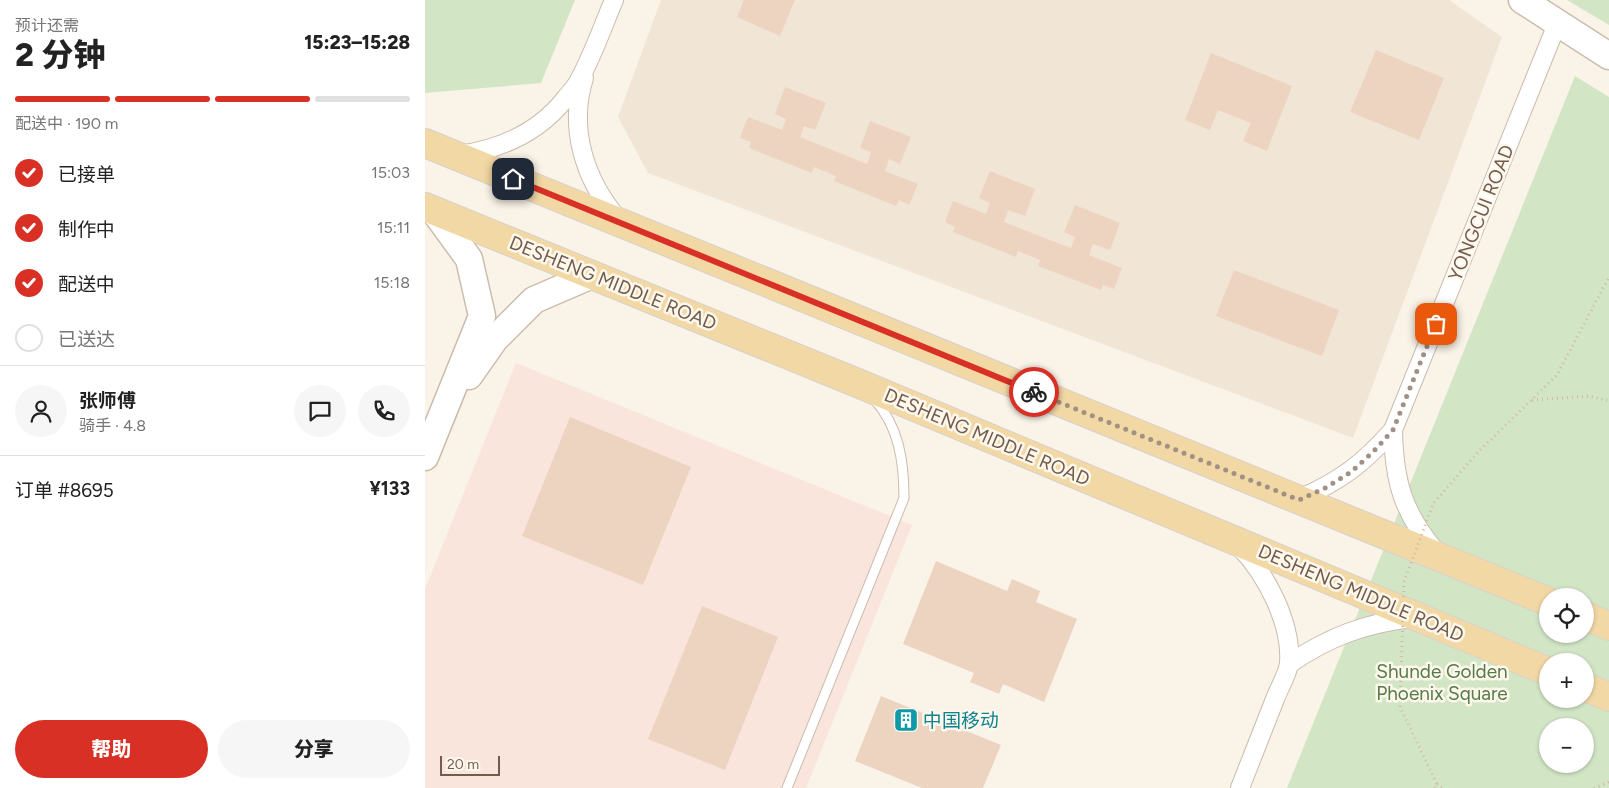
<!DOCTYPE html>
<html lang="zh">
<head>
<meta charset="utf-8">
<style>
  :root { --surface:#fff; --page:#f6f6f6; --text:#222; --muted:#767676; --line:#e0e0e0; --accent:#d93025 }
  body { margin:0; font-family:Figtree,"Noto Sans SC",sans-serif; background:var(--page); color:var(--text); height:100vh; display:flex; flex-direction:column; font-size:19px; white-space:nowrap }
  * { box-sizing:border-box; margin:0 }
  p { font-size:16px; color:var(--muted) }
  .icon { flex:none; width:28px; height:28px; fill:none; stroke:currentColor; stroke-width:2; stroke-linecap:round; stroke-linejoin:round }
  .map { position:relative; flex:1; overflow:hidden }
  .sheet { display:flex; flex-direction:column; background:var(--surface); width:425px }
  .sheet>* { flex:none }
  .controls { position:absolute; left:1114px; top:588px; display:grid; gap:10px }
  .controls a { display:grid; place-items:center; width:55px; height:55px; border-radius:50%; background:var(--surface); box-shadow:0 1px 4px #0004; font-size:25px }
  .scale { position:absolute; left:15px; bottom:12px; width:60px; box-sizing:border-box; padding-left:5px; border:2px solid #715c4e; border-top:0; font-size:14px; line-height:18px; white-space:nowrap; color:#715c4e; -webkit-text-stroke:4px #fdf7ec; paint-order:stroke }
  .pin { position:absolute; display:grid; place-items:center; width:42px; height:42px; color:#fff; margin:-21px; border-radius:10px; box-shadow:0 2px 8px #0006 }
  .courier { position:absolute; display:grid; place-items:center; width:50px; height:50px; margin:-25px; border:4px solid #d93025; border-radius:50%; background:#fff; color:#222; box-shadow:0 1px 6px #0007 }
  .headline em { font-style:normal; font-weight:800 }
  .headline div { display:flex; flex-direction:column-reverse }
  .headline { display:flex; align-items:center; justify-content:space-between; height:85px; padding:0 15px }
  h1 { font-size:32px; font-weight:800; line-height:38px }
  .bar { display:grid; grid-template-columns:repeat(4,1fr); gap:8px 5px; align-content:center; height:60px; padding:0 15px }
  .bar i { height:6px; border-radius:4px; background:var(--line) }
  .bar .on { background:var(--accent) }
  .bar p { grid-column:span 4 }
  .line { display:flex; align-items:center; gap:12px; padding:0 15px; border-top:1px solid var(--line) }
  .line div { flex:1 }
  .round { display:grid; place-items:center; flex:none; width:52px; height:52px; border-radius:26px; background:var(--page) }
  ol { padding:0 15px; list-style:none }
  li { display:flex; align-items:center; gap:15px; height:55px }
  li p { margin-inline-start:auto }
  li .icon { padding:5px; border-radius:50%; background:var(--accent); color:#fff; stroke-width:4 }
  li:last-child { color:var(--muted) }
  li i { width:28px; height:28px; border:2px solid var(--line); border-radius:50% }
  .primary-button { display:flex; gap:10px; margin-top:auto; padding:10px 15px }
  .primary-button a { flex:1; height:58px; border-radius:30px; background:var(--accent); color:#fff; font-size:20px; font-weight:800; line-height:58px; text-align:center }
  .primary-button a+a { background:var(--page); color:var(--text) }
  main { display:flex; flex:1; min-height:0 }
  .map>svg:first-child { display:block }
  .residential { fill:#f1e5d6 }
  .commercial { fill:#f9e5db }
  .green { fill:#d2e6c6; fill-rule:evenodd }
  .building { fill:#edd4c1 }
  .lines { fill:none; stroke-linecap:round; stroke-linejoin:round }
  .lane-casing { stroke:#cbbbae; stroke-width:11 }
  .street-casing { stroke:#cbbbae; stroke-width:20 }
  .secondary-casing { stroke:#cdbcac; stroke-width:29 }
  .primary-casing { stroke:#d7d1cd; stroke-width:30 }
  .path { stroke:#d1b7a4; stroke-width:3; stroke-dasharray:1 4; stroke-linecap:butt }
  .lane { stroke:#fff; stroke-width:9 }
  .street { stroke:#fff; stroke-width:18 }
  .secondary { stroke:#fff; stroke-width:26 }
  .primary { stroke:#f2d8a5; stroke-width:28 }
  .path-bridge { stroke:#d1b7a4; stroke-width:3; stroke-dasharray:1 4; stroke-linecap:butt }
  .done { stroke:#a19184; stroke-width:5; stroke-dasharray:0 9 }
  .route { stroke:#d93025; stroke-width:6 }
  .labels { text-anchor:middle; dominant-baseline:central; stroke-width:5; stroke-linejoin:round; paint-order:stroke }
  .street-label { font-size:19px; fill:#715c4e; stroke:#fdf7ec }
  .park-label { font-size:19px; fill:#567b4a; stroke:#fdf7ec }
  .culture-label { font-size:19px; fill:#0d838f; stroke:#fdf7ec; text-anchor:start }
</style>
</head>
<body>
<main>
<section class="sheet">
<div class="headline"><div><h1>2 分钟</h1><p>预计还需</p></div><em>15:23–15:28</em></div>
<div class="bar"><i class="on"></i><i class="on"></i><i class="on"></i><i></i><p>配送中 · 190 m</p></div>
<ol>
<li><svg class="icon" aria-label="check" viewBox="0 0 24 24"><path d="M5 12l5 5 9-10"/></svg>已接单<p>15:03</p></li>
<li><svg class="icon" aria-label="check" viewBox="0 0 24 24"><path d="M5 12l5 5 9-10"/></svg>制作中<p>15:11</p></li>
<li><svg class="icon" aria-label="check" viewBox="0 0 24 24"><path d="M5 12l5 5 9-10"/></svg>配送中<p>15:18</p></li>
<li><i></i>已送达</li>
</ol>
<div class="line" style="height:90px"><a class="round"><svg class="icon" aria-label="person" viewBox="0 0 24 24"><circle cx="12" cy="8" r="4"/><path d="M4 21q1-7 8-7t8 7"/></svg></a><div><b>张师傅</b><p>骑手 · 4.8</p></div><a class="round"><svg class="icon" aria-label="chat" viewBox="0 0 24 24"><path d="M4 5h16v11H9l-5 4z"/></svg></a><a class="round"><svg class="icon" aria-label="phone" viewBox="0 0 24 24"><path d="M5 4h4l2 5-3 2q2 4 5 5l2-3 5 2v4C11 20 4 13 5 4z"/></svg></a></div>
<div class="line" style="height:65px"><div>订单 #8695</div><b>¥133</b></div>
<div class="primary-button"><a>帮助</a><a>分享</a></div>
</section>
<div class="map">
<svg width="1184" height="788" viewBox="0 0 1184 788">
  <rect width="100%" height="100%" fill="#faf3e7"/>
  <path class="residential" d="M236,0H1024L1077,37L928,438L223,173L193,117Z"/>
  <path class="commercial" d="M91,363L487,525L381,788H0V589Z"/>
  <g class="green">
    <path d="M0,0H150L116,83L0,93Z"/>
    <path d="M1142,0H1184V25Z"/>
    <path d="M1150,76L1184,97V788H862ZM1122,596H1160V634H1122ZM1122,661H1160V699H1122ZM1122,726H1160V764H1122Z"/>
  </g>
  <g class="building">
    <path d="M319,0H370L355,36L312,17Z"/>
    <path d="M951,50L1019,78L994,140L925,112Z"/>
    <path d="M786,53L867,86L842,151L818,141L826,123L793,110L785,130L760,120Z"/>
    <path d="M360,87L401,103L390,130L379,126L375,137L442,164L446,152L435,148L445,121L486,137L475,164L464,159L460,171L493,184L484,205L474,200L471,206L409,181L411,176L389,167L387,173L324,148L326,142L315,138L323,117L357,130L361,119L350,114Z"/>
    <path d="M565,171L610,189L600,216L583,210L579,222L612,235L646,248L650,237L639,232L650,205L695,223L685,250L668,244L664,255L697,268L689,289L678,285L676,290L613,266L615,260L593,251L591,257L528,232L530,227L520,222L528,201L561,214L565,203L554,198Z"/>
    <path d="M809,270L914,310L897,356L791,316Z"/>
    <path d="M145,417L266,467L218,585L97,536Z"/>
    <path d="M511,561L582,591L587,579L615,591L611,602L652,619L619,702L578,684L574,694L545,682L549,673L478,644Z"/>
    <path d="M277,606L353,637L300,770L223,739Z"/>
    <path d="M456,696L576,745L558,788H497L430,761Z"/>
  </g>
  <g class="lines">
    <defs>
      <path id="lane" d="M362,788L479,498C479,462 474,426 449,399"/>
      <g id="street">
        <path d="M159,78C143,129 160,180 193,219"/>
        <path d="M34,155C76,149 113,133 140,99C144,94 148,90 152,84C167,58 177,28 189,0"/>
        <path d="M968,430C969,482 978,513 1012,553"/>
        <path d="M874,499C915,481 938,464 968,430L1132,24"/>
        <path d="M814,546C841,574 867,623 864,663C863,674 854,688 850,699C838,729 827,758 815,788"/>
        <path d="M864,664C904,637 940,623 988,618"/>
      </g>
      <g id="secondary">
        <path d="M1097,0L1184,56"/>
        <path d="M44,376L70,339L109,300L167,275"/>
        <path d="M0,457L57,316L44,259L9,211"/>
      </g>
      <g id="primary">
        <path d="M0,143L1122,601"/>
        <path d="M0,207L435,384L1122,671"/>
        <path d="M1160,616L1184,626"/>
        <path d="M1160,687L1184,697"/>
      </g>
    </defs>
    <use href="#lane" class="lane-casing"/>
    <use href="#street" class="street-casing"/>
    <use href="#secondary" class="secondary-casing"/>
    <use href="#primary" class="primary-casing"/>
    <g class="path">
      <path d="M1107,400L1164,396L1184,401"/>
      <path d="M1012,784L1017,788"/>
      <path d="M1169,788L1184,782"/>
    </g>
    <use href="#lane" class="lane"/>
    <use href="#street" class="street"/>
    <use href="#secondary" class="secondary"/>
    <use href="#primary" class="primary"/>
    <path class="path-bridge" d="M1010,788L1012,784L975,707L979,582L1008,504L1053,452L1132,375L1184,277"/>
  </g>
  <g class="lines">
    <path class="done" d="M609,392L874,500L900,488L926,472L948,452L968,430L1011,324"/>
    <path class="route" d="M88,179L609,392"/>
  </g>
  <defs>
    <symbol id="building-square" viewBox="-11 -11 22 22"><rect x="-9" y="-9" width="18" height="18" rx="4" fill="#0f9aa8" stroke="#fdf7ec"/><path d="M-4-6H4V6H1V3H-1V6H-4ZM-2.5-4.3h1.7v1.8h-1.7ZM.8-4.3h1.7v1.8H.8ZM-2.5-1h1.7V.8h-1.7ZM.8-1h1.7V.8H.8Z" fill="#fff"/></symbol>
  </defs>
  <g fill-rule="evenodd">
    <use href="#building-square" x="467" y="706" width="28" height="28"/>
  </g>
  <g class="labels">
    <g class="street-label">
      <text transform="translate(1056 213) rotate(-68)">YONGCUI ROAD</text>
      <text transform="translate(188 283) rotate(22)">DESHENG MIDDLE ROAD</text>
      <text transform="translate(562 437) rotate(23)">DESHENG MIDDLE ROAD</text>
      <text transform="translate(936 593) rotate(23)">DESHENG MIDDLE ROAD</text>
    </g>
    <g class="park-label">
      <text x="1017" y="671">Shunde Golden<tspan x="1017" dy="22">Phoenix Square</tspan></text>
    </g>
    <g class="culture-label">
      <text x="498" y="720">中国移动</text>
    </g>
  </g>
</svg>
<div class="controls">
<a><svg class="icon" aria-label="locate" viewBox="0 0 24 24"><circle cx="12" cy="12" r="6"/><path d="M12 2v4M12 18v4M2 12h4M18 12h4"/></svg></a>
<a>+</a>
<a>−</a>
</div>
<div class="scale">20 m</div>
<div class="pin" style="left:1011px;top:324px;background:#ea580c"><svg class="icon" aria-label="bag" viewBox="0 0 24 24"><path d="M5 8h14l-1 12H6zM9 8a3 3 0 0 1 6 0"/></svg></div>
<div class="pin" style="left:88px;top:179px;background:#1f2937"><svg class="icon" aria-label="home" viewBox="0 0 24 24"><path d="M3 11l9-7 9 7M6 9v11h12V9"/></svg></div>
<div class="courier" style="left:609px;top:392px"><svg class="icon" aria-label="bike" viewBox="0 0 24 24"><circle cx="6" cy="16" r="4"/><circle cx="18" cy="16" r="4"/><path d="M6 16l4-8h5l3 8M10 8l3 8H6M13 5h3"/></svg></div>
</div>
</main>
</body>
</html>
